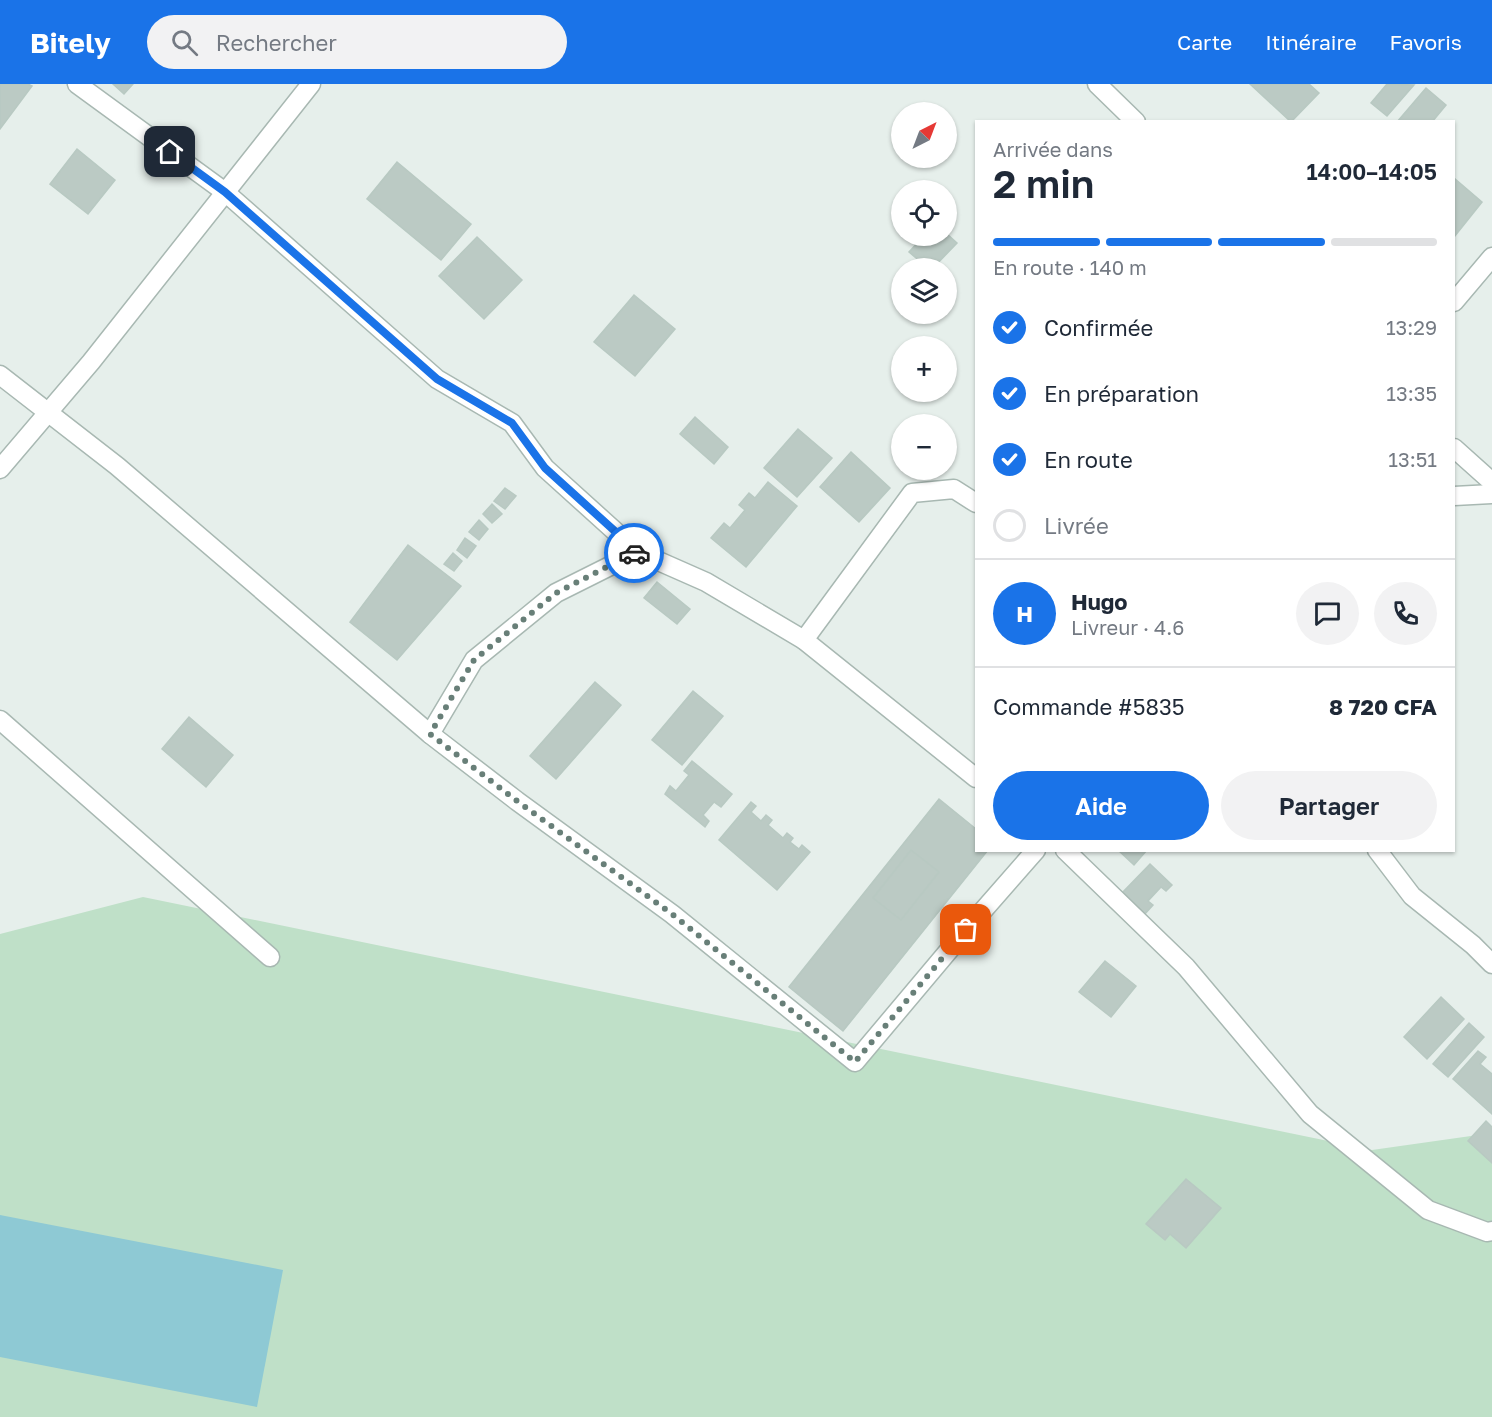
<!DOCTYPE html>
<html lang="fr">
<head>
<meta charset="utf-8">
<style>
  :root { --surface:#fff; --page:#f2f2f3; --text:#1f2937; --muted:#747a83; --line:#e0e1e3; --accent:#1a73e8 }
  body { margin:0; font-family:"Golos Text",sans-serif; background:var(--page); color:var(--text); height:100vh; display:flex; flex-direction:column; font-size:22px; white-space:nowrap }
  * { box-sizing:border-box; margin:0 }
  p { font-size:20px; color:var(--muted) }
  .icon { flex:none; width:33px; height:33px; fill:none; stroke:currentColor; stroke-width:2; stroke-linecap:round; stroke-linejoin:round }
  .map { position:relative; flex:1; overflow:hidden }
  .drawer { position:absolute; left:975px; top:36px; width:480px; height:732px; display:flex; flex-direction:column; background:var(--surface); border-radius:0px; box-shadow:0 2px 4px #0004 }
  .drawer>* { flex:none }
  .needle { width:39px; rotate:42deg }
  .tools { position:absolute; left:891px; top:18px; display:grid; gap:12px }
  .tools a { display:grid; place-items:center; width:66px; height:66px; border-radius:50%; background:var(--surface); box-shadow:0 2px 4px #0004; font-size:30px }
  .pin { position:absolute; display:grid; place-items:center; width:51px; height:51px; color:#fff; margin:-26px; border-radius:12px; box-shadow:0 3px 9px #0006 }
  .courier { position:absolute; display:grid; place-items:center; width:60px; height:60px; margin:-30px; border:4px solid #1a73e8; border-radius:50%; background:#fff; color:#222; box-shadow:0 2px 8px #0007 }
  .summary em { font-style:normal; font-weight:600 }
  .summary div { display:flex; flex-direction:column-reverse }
  .summary { display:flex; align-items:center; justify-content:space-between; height:102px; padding:0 18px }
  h1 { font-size:39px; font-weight:600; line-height:45px }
  .bar { display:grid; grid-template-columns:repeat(4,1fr); gap:9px 6px; align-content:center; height:72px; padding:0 18px }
  .bar i { height:8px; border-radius:4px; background:var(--line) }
  .bar .active { background:var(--accent) }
  .bar p { grid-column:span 4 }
  .line { display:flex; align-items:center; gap:15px; padding:0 18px; border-top:2px solid var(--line) }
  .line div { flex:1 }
  .round { display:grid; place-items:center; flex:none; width:63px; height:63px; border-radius:32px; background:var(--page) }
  ol { padding:0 18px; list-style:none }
  li { display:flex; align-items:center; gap:18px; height:66px }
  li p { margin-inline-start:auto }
  li .icon { padding:6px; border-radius:50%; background:var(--accent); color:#fff; stroke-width:4 }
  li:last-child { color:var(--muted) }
  li i { width:33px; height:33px; border:3px solid var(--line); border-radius:50% }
  .action { display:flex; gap:12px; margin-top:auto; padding:12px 18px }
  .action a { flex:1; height:69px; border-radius:36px; background:var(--accent); color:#fff; font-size:24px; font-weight:600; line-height:69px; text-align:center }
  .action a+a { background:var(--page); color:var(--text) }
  header { display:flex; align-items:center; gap:36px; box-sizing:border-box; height:84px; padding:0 30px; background:var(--accent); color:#fff }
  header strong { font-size:28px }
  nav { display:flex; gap:33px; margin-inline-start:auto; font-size:21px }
  .search { width:420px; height:54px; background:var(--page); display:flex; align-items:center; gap:15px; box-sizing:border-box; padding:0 21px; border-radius:33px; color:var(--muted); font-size:22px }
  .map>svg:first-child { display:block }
  .green { fill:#bfe0c8 }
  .water { fill:#8ec9d4 }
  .building { fill:#bbcac4; stroke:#b8c9c2; stroke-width:1.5 }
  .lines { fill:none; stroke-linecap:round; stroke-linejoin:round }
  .minor-casing { stroke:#a8b8b2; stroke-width:21 }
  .minor { stroke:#fff; stroke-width:18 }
  .done { stroke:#687f78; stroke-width:6; stroke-dasharray:0 10.8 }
  .route { stroke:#1a73e8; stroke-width:8 }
</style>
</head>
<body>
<header>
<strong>Bitely</strong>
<div class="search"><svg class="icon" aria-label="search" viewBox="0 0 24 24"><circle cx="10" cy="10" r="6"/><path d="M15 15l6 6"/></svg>Rechercher</div>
<nav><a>Carte</a><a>Itinéraire</a><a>Favoris</a></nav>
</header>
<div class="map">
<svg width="1492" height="1333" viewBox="0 0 1492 1333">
  <rect width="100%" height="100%" fill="#e6efeb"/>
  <path class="green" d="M143,813L1372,1066L1492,1049V1333H0V850Z"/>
  <path class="water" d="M0,1131L283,1186L257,1323L0,1273Z"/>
  <g class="building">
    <path d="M0,0H28L32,2L0,45Z"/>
    <path d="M113,0H133L124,10Z"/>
    <path d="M1250,0H1309L1319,9L1291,38Z"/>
    <path d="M1387,0L1414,1L1387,32L1371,19Z"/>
    <path d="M1426,4L1446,21L1432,38H1397Z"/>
    <path d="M77,65L115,96L88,130L50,100Z"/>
    <path d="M397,78L471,140L441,176L367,115Z"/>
    <path d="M1454,94L1482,118L1454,153Z"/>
    <path d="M946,149L957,159L933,184H928L909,168L924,152H946Z"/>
    <path d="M477,153L522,196L484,235L439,192Z"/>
    <path d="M634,211L675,245L635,292L594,258Z"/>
    <path d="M695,333L728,363L714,380L680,350Z"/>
    <path d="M798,345L832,374L797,413L764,384Z"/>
    <path d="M851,368L890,404L859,438L820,403Z"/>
    <path d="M768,398L797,422L746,483L711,454L724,439L730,444L745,426L739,421L749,409L755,414Z"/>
    <path d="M505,404L516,412L505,425L494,417Z"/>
    <path d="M492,420L502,430L492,439L483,430Z"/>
    <path d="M479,436L488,445L479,456L469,448Z"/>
    <path d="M465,454L476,462L467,474L457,466Z"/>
    <path d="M408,461L461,502L397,576L350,538Z"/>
    <path d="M453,469L462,477L454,487L444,480Z"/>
    <path d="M657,498L690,525L677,540L644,514Z"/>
    <path d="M595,598L621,621L556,695L530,672Z"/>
    <path d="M693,607L723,632L682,681L652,656Z"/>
    <path d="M189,633L233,671L206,703L162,665Z"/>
    <path d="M692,677L732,710L721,723L714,718L703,731L709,737L705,743L665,710L670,702L676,707L689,691L684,687Z"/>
    <path d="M939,715L976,745V766H988L843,947L789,903Z"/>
    <path d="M751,718L756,722L751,728L761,737L766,731L772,736L768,741L783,754L787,749L793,754L790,758L799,765L802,761L810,768L777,806L719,756Z"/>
    <path d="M911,766L939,788L901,836L873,814Z"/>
    <path d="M1118,766H1147L1134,781Z"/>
    <path d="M1150,780L1172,801L1166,807L1161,803L1148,817L1153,821L1144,831L1121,810Z"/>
    <path d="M1105,877L1136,902L1111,933L1079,908Z"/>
    <path d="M1441,913L1464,935L1427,975L1404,953Z"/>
    <path d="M1469,939L1484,953L1448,993L1433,980Z"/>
    <path d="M1478,967L1486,973L1480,980L1492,990V1030L1453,995Z"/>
    <path d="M1486,1037L1492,1043V1079L1468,1057Z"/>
    <path d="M1186,1095L1221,1124L1186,1164L1170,1150L1165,1156L1146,1140Z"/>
  </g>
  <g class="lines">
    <defs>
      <g id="minor">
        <path d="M77,0L225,108L437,295L512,339L545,384L638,468L706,498L804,556L976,694"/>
        <path d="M1097,0L1136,38"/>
        <path d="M1454,218L1492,173"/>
        <path d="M0,291L117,382L430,650L517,717L672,830L855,978L966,846L1036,766"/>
        <path d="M1454,364L1492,398"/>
        <path d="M0,385L91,278L311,0"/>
        <path d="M1454,412L1492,410"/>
        <path d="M804,556L912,409L954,405L976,419"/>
        <path d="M0,636L270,873"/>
        <path d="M430,650L474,576L556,509L638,468"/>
        <path d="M1065,766L1186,883L1310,1030L1428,1126L1487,1148L1492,1147"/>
        <path d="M1377,766L1412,812L1473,861L1492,880"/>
      </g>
    </defs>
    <use href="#minor" class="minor-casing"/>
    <use href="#minor" class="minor"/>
  </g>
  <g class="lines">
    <path class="done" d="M634,469L556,509L474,576L430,650L517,717L672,830L855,978L966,846"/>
    <path class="route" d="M170,68L225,108L437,295L512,339L545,384L638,468L634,469"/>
  </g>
</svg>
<div class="tools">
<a><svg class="needle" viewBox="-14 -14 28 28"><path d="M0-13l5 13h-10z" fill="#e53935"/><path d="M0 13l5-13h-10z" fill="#747a83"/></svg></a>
<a><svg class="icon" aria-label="locate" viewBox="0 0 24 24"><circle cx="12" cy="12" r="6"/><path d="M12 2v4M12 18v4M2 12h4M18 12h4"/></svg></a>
<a><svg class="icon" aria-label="layers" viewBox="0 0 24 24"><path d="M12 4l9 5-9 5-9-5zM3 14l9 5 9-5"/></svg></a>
<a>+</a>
<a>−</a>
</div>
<div class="pin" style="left:966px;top:846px;background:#ea580c"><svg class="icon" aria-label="bag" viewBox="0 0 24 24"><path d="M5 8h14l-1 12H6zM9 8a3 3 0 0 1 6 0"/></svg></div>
<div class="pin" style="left:170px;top:68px;background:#1f2937"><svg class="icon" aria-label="home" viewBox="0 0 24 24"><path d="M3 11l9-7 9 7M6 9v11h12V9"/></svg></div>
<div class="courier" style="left:634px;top:469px"><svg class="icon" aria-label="car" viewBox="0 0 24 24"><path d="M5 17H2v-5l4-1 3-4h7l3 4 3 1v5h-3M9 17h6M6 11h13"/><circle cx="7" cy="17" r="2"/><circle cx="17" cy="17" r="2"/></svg></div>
<section class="drawer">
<div class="summary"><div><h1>2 min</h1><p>Arrivée dans</p></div><em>14:00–14:05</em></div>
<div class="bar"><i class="active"></i><i class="active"></i><i class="active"></i><i></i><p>En route · 140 m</p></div>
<ol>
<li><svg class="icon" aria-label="check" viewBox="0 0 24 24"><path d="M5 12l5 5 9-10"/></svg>Confirmée<p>13:29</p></li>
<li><svg class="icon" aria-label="check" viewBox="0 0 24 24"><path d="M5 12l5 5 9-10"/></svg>En préparation<p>13:35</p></li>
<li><svg class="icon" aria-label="check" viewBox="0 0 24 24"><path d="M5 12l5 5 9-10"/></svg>En route<p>13:51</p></li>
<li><i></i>Livrée</li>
</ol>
<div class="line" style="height:108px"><b class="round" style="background:var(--accent);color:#fff">H</b><div><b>Hugo</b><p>Livreur · 4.6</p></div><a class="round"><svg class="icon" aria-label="chat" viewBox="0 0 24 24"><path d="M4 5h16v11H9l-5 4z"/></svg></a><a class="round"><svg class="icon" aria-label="phone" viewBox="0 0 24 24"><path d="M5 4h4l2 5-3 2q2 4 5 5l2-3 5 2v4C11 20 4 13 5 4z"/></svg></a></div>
<div class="line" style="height:78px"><div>Commande #5835</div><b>8 720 CFA</b></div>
<div class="action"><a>Aide</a><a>Partager</a></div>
</section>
</div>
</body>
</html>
